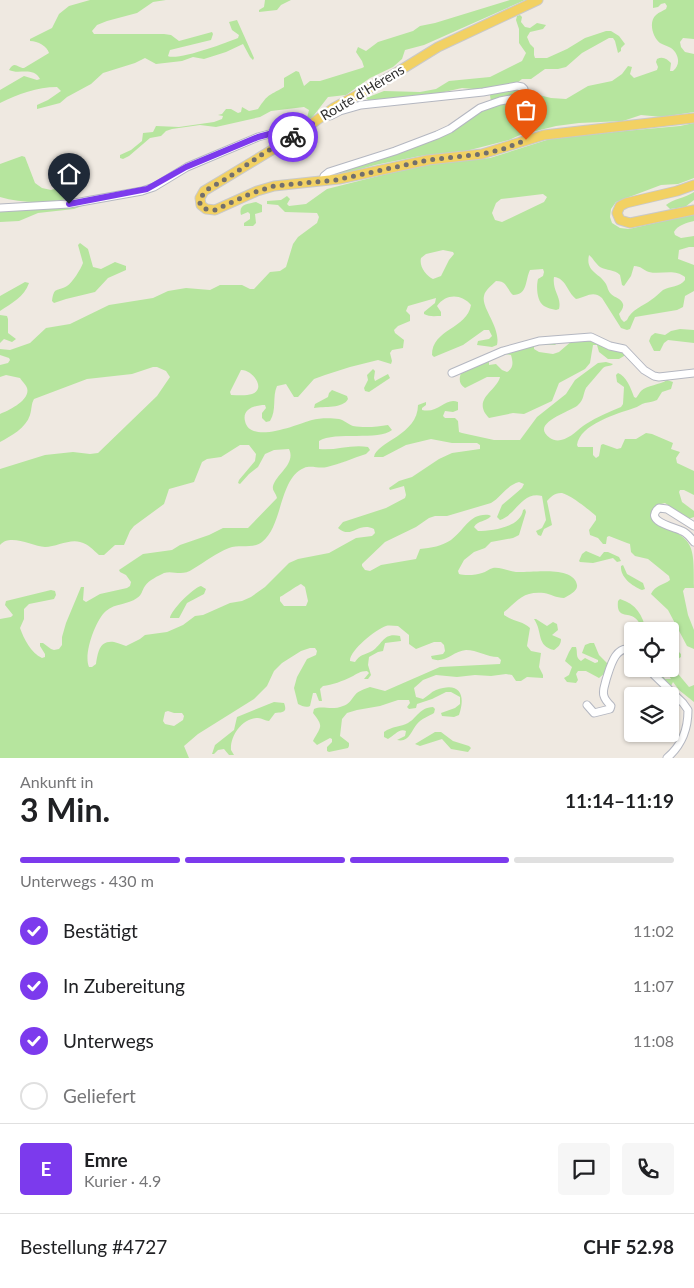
<!DOCTYPE html>
<html lang="de">
<head>
<meta charset="utf-8">
<style>
  :root { --surface:#fff; --page:#f6f6f6; --text:#202124; --muted:#757577; --line:#e0e0e0; --accent:#7c3aed }
  body { margin:0; font-family:Lato,sans-serif; background:var(--page); color:var(--text); height:100vh; display:flex; flex-direction:column; font-size:19px; white-space:nowrap }
  * { box-sizing:border-box; margin:0 }
  p { font-size:16px; color:var(--muted) }
  .icon { flex:none; width:28px; height:28px; fill:none; stroke:currentColor; stroke-width:2; stroke-linecap:round; stroke-linejoin:round }
  .map { position:relative; height:758px; overflow:hidden }
  .drawer { display:flex; flex-direction:column; background:var(--surface); flex:1 }
  .drawer>* { flex:none }
  .tools { position:absolute; left:624px; top:622px; display:grid; gap:10px }
  .tools a { display:grid; place-items:center; width:55px; height:55px; border-radius:5px; background:var(--surface); box-shadow:0 1px 4px #0004; font-size:25px }
  .pin { position:absolute; display:grid; place-items:center; width:42px; height:42px; color:#fff; margin:-51px -21px; border-radius:50% 50% 50% 0; rotate:-45deg; box-shadow:0 0 5px #0007 }
  .pin .icon { rotate:45deg }
  .courier { position:absolute; display:grid; place-items:center; width:50px; height:50px; margin:-25px; border:4px solid #7c3aed; border-radius:50%; background:#fff; color:#222; box-shadow:0 1px 6px #0007 }
  .summary em { font-style:normal; font-weight:700 }
  .summary div { display:flex; flex-direction:column-reverse }
  .summary { display:flex; align-items:center; justify-content:space-between; height:85px; padding:0 20px }
  h1 { font-size:32px; font-weight:700; line-height:38px }
  .bar { display:grid; grid-template-columns:repeat(4,1fr); gap:8px 5px; align-content:center; height:60px; padding:0 20px }
  .bar i { height:6px; border-radius:4px; background:var(--line) }
  .bar .current { background:var(--accent) }
  .bar p { grid-column:span 4 }
  .line { display:flex; align-items:center; gap:12px; padding:0 20px; border-top:1px solid var(--line) }
  .line div { flex:1 }
  .round { display:grid; place-items:center; flex:none; width:52px; height:52px; border-radius:5px; background:var(--page) }
  ol { padding:0 20px; list-style:none }
  li { display:flex; align-items:center; gap:15px; height:55px }
  li p { margin-inline-start:auto }
  li .icon { padding:5px; border-radius:50%; background:var(--accent); color:#fff; stroke-width:4 }
  li:last-child { color:var(--muted) }
  li i { width:28px; height:28px; border:2px solid var(--line); border-radius:50% }
  .map>svg:first-child { display:block }
  .green { fill:#b6e59e; fill-rule:evenodd }
  .lines { fill:none; stroke-linecap:round; stroke-linejoin:round }
  .minor-casing { stroke:#b4b7c1; stroke-width:9 }
  .major-casing { stroke:#c9c9c9; stroke-width:11 }
  .minor { stroke:#fff; stroke-width:7 }
  .major { stroke:#f2d163; stroke-width:9 }
  .done { stroke:#726f6d; stroke-width:5; stroke-dasharray:0 9 }
  .route { stroke:#7c3aed; stroke-width:6 }
  .labels { text-anchor:middle; dominant-baseline:central; stroke-width:4.5; stroke-linejoin:round; paint-order:stroke }
  .street-label { font-size:14px; fill:#2e2e2e; stroke:#fff }
</style>
</head>
<body>
<div class="map">
<svg width="694" height="758" viewBox="0 0 694 758">
  <rect width="100%" height="100%" fill="#efe9e1"/>
  <g class="green">
    <path d="M90,0H166L153,2L137,13L107,21L97,25L92,31L94,34H164L171,35L179,41L212,32L213,34L211,40L170,50L168,56C177,61 226,43 238,38L239,35L232,30L229,22L237,20L254,58L253,60L250,57L243,44L226,52L204,59L193,57L182,61L156,64L145,58L135,63L103,73L91,84L67,97L60,103L37,109V105L48,100L61,91L57,87C37,87 18,94 0,103V90L24,76L37,80L40,79C33,66 19,75 9,70C15,60 17,68 24,68L49,53C47,46 38,41 30,41V39L52,28L59,14L69,6Z"/>
    <path d="M265,0H291L281,5L277,10L259,12V10L264,7Z"/>
    <path d="M510,0H525L424,45L405,50L402,59L393,67L370,78L346,95L328,97L311,119L307,118L309,110L304,107L271,111L260,117L216,127L200,125L172,129L166,131L161,136L150,138L129,156L123,159L120,158V155L131,150L142,141L143,133L153,132L156,126L179,127L214,122L222,119L223,116L218,115L222,114L226,109H231L238,113L241,112L242,107L249,111L258,109C269,93 267,97 284,87V78L296,71L299,72L304,86L310,81H320L362,68L364,67L362,61L356,52L358,47L366,51L378,42L413,31L420,26L435,23Z"/>
    <path d="M653,0H694V39L683,38L680,42L681,47L685,52L694,54V112L662,117L641,115L623,121L579,123L556,126L520,135L509,140L466,151L420,156L375,165L347,173H340V170H342L401,153L444,135L491,102L490,95L485,90L462,88L431,95L368,100L366,98L384,91L420,92L436,89L449,81L490,77L522,61L526,53L519,43V29L516,20L517,16L520,15L522,17L521,22L525,27L530,28L537,23L546,25L543,29L530,32L527,37L530,44L534,48V55L535,58H547L567,49L585,38L606,31H611L619,36L625,44L621,48V51L618,53L615,41L613,38H609L582,53L566,67L558,69H545L531,79H522L517,83L516,87L519,90L551,98L566,99L588,86L612,81L622,74L628,66L632,67L630,74L634,78L657,70L658,67L656,62L657,59C663,56 667,59 671,63L670,71H673C681,65 679,54 671,48C668,46 663,45 660,43C653,38 648,22 656,15C659,12 663,11 666,9L667,6L665,3L661,4L658,7L653,8Z"/>
    <path d="M694,123V178L678,184L661,185L616,202L611,209L610,217L612,223L620,228L629,229L694,214V221C686,223 678,225 674,232L675,235L681,238L694,236V247H689L679,250L678,259L694,265V291L685,296L683,307L677,310L635,317L630,329L627,330L621,328L602,298C593,290 586,297 576,299C567,292 566,278 554,277C552,291 562,297 559,309L556,310C552,309 547,308 544,306C537,302 536,287 538,279L543,276L544,272L543,269L530,270C525,280 528,295 513,295C506,288 507,281 496,281C492,285 485,290 484,296C481,308 501,327 497,345L492,347L477,345L478,341L489,339L492,336L489,330H484L463,345L434,357L432,355C432,329 467,329 471,305C462,294 446,293 437,306L441,312V316C435,316 429,317 424,314V312L435,303L436,298L408,306L406,311L410,315V321L398,326L394,330L395,333L404,340L403,348L392,350L390,353L392,361L391,364L378,360L350,367L325,375L314,379L298,397H294L286,384L277,386C272,397 277,410 270,421L266,422L262,418V413L266,408L265,405C255,405 242,409 245,421C250,445 298,424 312,420C319,418 331,418 339,419C344,420 348,424 353,426C364,428 377,427 388,425L392,430C379,441 335,431 319,441V449C335,451 351,444 368,447L370,450L366,454C353,458 340,464 327,467C319,469 311,465 304,468C279,478 283,526 262,542C253,549 239,544 229,548C216,553 205,562 193,569C182,577 173,570 164,573C158,576 149,580 145,586C142,590 142,595 137,598C128,605 115,603 106,611C96,619 83,654 89,667H92L96,664C98,653 99,640 114,642C119,643 122,645 126,646L140,639L145,635L167,632L183,625L195,616L203,615L230,603L242,601L251,597L265,587L289,563L298,559L329,553L356,538L372,536L375,533L374,529C358,521 352,540 338,528L343,522L386,508L405,498L406,495L404,486L390,490L389,488L399,481L412,477L439,459L452,453L480,449V445L477,443H452L431,439L406,445L383,457H374C376,442 418,435 418,405L426,402V405L422,408V410C439,414 445,397 458,402V410L453,412L445,411L443,416L445,418H455L458,421L459,432L462,433L494,440H520L537,417L566,394L575,380L598,363L606,362L613,364C610,367 607,365 603,368C602,369 587,387 586,388C583,394 584,400 578,405C573,411 528,423 550,438C553,440 557,441 561,440C571,438 578,429 586,424C597,417 609,412 621,407L623,404L624,387L617,382L616,375L618,373C626,376 631,388 634,397L636,398C638,396 639,393 641,391C647,385 660,385 667,380L673,382L671,389L662,392L657,400C652,402 649,402 645,403C641,404 638,407 634,408C617,414 580,424 577,445L578,447H593V455L596,458L599,456L601,445L603,444L617,449L621,448L625,439H636L646,433L652,434L673,443L671,449L680,452L676,458L677,463L694,471V495L684,490H680L679,492L682,502L694,511V517L688,519L665,503L657,505L651,514L652,518C694,542 694,539 694,588H685L683,591L688,615L694,630V649L687,646L668,610L651,594C655,585 664,585 670,580L669,576L648,559L635,556L631,552L630,544L627,543L609,536L607,537L606,544H603L598,538L590,535L589,530L596,520V516C591,511 568,493 561,493C554,493 551,497 547,501L552,525L544,529L541,536L538,535L536,531L542,528L546,520L542,496C522,491 516,515 500,520L497,517L502,505L522,488L524,484L519,482C507,485 501,497 491,503L447,516H435L429,518L416,527L385,542L362,564V566L365,570L370,571L381,565L416,559L420,549C431,548 442,546 451,540C465,530 469,513 489,515L491,516C486,522 478,520 474,527L478,531C493,531 521,527 523,510L525,509L526,512L519,535L513,538L491,542L485,548L474,552L464,560L458,571L459,574C465,576 477,575 482,573C486,572 489,569 493,568C500,567 508,571 516,572C529,573 574,565 577,585C578,591 569,595 564,598C556,598 551,594 544,593C523,591 519,600 504,612V615C512,621 523,621 530,628L527,646L531,651L541,653L539,667L543,675V678L527,677L521,681H516L512,675L506,674L491,676L475,675L457,677L436,675L423,680L414,688L416,697L423,699C428,696 431,692 436,690C460,681 466,695 459,715L454,717L442,716L441,713L455,708L460,704V697L451,692H446L432,699L417,704L416,708L409,709L407,707L410,703L409,700H398L380,706L357,710L347,713L342,719L340,736L349,743V746L348,748L329,752L327,751V747L332,742V739L330,738L317,745L313,741C321,726 324,727 313,713L314,709C323,705 331,711 343,706C349,704 351,700 355,695C358,691 365,689 370,687L385,691L440,667L500,664L501,660L498,657C487,657 477,650 466,650C453,651 445,664 432,659L431,656L443,654L445,651L444,645L441,642H434L416,649L409,644V635L398,626C394,626 389,625 386,626C376,629 349,651 350,661L355,662C360,654 365,655 372,651C383,644 383,632 400,636L401,641L385,643L383,651L378,652L369,657L368,665L371,675L368,679H364L369,673L367,671C360,671 357,674 351,677C343,681 332,685 323,686L320,689L322,701H319L316,693H313L310,706C306,708 302,706 298,704L294,688L297,677L307,659L316,655L317,651L315,648H310L301,651L282,663L274,671L267,686L254,699L198,734L184,746L189,758H0V619L11,617L13,615L5,605L6,601L51,590L55,591L56,595L54,599L29,604L24,609V619L20,628C24,639 31,653 42,658L45,657V654L40,646V643H43L51,649L54,650L59,649L62,645V637L66,623L81,587H84L83,600L86,602L100,594L127,588L130,586L131,582L126,575L120,572L119,570L143,554L172,550L180,545L209,535L223,528H248L277,498C276,493 272,491 273,486C277,473 296,464 289,449L274,450L265,454L258,467L249,474L240,484L238,483L239,480L255,461L256,454L249,445H240L221,457L207,459L202,462L194,482L169,489L164,504L134,526L130,531L124,545H115L104,555H99C93,550 89,544 80,542C69,539 56,547 45,547C32,546 10,533 0,545V469L45,455L73,452L90,454L98,453L157,396L170,377L166,371L157,367H153L132,374L87,379L34,399C31,404 32,409 30,415C26,428 11,436 0,442V414C8,411 31,400 27,388C26,385 22,381 20,378L6,375L0,377V365L8,363L10,360L9,358L0,355V349L10,350L30,343L46,328L70,324L109,305L153,298L168,291L186,288L210,290L220,285H242L250,289H254L270,272L280,271L286,267L293,244L298,237L317,223L319,217L317,213L285,212L278,205L267,204V201L281,200L287,196L290,199L287,204L289,206L306,204L327,189L410,168L428,164L490,158L550,139L569,136L680,126ZM543,194L547,197L544,202L502,222L495,220L492,213L496,203L501,199ZM443,250L453,252L454,254L449,260L441,276L433,279C426,275 419,267 421,258L426,254ZM589,255C593,258 595,263 600,267C607,271 614,269 620,275L622,285L624,286L631,276L634,266C641,266 643,270 649,272C661,275 674,268 685,277V280C680,287 670,286 663,290C659,293 656,297 651,300C643,306 631,310 627,320L624,322L621,319L619,314C621,311 624,308 623,304C621,298 615,298 611,294C608,291 608,288 606,284C600,273 585,272 589,255ZM241,370C252,369 267,389 252,394C246,396 238,395 231,395L230,392ZM301,584L305,587L308,601L306,606H284L280,601V597C284,595 298,585 301,584ZM168,711L174,713H182L184,716L183,720L174,726L165,724L163,721L165,712Z"/>
    <path d="M22,156L25,157L35,183L42,188L51,190L63,186L77,193V196C55,204 23,204 0,197V164Z"/>
    <path d="M694,192V200L685,207L670,209L666,205C673,199 685,198 694,192Z"/>
    <path d="M97,202L96,203L82,206L74,209L38,213L19,221L0,222V210Z"/>
    <path d="M256,202L262,205V212L255,214L256,223L253,226H244V223L250,219V214L248,212L241,215C238,204 248,204 256,202Z"/>
    <path d="M80,243L88,249L93,267L101,269L115,262L126,266V270L108,278L95,292L66,299L54,303L52,301C54,286 57,292 67,286C72,283 81,269 83,263L78,245Z"/>
    <path d="M25,282L29,283C24,297 12,303 0,311V296Z"/>
    <path d="M0,315L7,316L8,319V333L16,339L12,342L4,339L0,343Z"/>
    <path d="M680,329L694,330V343L668,340L664,343L660,351H654L649,341L651,336L655,333L665,335L671,331Z"/>
    <path d="M588,339L594,340L610,349L624,352L625,354L624,356L619,359H608L599,352L597,345H593L590,363L585,369L559,383L552,401L524,414L513,413L489,418C471,399 497,391 500,377H487L465,388C458,384 459,377 462,371L493,357L496,358L489,362V365L496,364L502,370L507,372C514,368 513,362 511,355L504,354L499,357L498,355L522,347L527,342L540,343L556,341L557,343L555,345L538,344L534,346V349L539,352L553,354L559,352L573,340Z"/>
    <path d="M373,369L375,371L374,378L375,381L388,374L390,378L369,392L365,391L364,388L368,380L367,375Z"/>
    <path d="M332,390L347,396L348,399C343,409 324,406 314,408L315,404L328,397L329,393Z"/>
    <path d="M586,551L600,557L604,552H608L619,557L621,561L617,562L613,558L593,563L580,562L579,561L582,554Z"/>
    <path d="M623,565L627,574L643,583L645,589L642,590C632,586 620,577 621,566Z"/>
    <path d="M201,586L206,589L204,594L187,603L179,618H170C171,610 193,588 201,586Z"/>
    <path d="M620,599C636,604 643,615 646,631H644C642,627 639,621 635,618C628,612 616,619 618,601Z"/>
    <path d="M534,619H536L547,626L553,622L557,624L558,630L552,635L561,639C561,645 558,647 554,650C536,646 543,632 534,619Z"/>
    <path d="M670,632L677,644L678,651L681,654V657L670,664L671,669L679,675L689,687L694,685V702L679,690L673,682L671,686L660,678L653,669H659L665,679H671L665,669H670Z"/>
    <path d="M590,643H594L599,655L608,664L606,672L599,678L586,671H578L576,674L578,680L576,683L567,682L564,678L569,675L572,667L565,661L569,652L572,647H576C578,653 575,657 581,661L585,658L595,663L598,662V660L582,653L585,645Z"/>
    <path d="M274,702L284,703C288,713 282,712 275,713L269,721C265,721 262,718 258,718C242,718 230,736 231,750L234,755H229L224,749L218,750L214,754H212L215,745L234,730L237,717Z"/>
    <path d="M433,707L435,709L434,713C429,716 421,719 417,724C411,731 409,743 397,740L405,736L406,731C399,728 394,736 388,739L384,737V732C392,726 401,727 408,723C418,717 419,708 433,707Z"/>
    <path d="M435,732H441L453,741L469,746L471,748L468,752L451,749L442,739L420,746L415,744Z"/>
  </g>
  <g class="lines">
    <defs>
      <g id="minor">
        <path d="M323,181L324,176L329,172L395,151L437,135L450,129L480,108L500,101L522,97L524,89L522,87L517,86L483,92L361,105L340,111L330,116L325,114"/>
        <path d="M0,208L69,204L142,191L154,187L187,167L258,137L288,129L303,123L312,124"/>
        <path d="M452,373L503,351L539,341L591,337L610,346L624,349L644,370L654,376L659,377L694,373"/>
        <path d="M694,526L667,509L659,508C643,521 674,527 682,531C687,533 691,538 694,542"/>
        <path d="M648,669L683,703L688,710C688,730 682,745 667,758"/>
        <path d="M587,705L594,713L610,709L611,706C608,703 605,700 604,696C602,691 605,685 606,680C610,668 615,644 632,650"/>
      </g>
      <g id="major">
        <path d="M538,0L438,47L378,84L335,107L295,136L204,191L200,198L201,205L206,209L215,210L257,191L274,186L339,179L428,160L482,154L544,135L694,118"/>
        <path d="M694,185L677,191L626,203L620,206L617,213L620,220L630,223L694,210"/>
      </g>
    </defs>
    <use href="#minor" class="minor-casing"/>
    <use href="#major" class="major-casing"/>
    <use href="#minor" class="minor"/>
    <use href="#major" class="major"/>
  </g>
  <g class="lines">
    <path class="done" d="M293,137L264,153L229,177L208,189L200,198V205L206,209L215,210L252,193L274,186L336,180L428,160L482,154L503,149L526,140"/>
    <path class="route" d="M69,204L147,189L186,167L258,137L288,129L303,122L312,124L293,137"/>
  </g>
  <g class="labels">
    <g class="street-label">
      <text transform="translate(362 92) rotate(-31)">Route d'Hérens</text>
    </g>
  </g>
</svg>
<div class="tools">
<a><svg class="icon" aria-label="locate" viewBox="0 0 24 24"><circle cx="12" cy="12" r="6"/><path d="M12 2v4M12 18v4M2 12h4M18 12h4"/></svg></a>
<a><svg class="icon" aria-label="layers" viewBox="0 0 24 24"><path d="M12 4l9 5-9 5-9-5zM3 14l9 5 9-5"/></svg></a>
</div>
<div class="pin" style="left:526px;top:140px;background:#ea580c"><svg class="icon" aria-label="bag" viewBox="0 0 24 24"><path d="M5 8h14l-1 12H6zM9 8a3 3 0 0 1 6 0"/></svg></div>
<div class="pin" style="left:69px;top:204px;background:#1f2937"><svg class="icon" aria-label="home" viewBox="0 0 24 24"><path d="M3 11l9-7 9 7M6 9v11h12V9"/></svg></div>
<div class="courier" style="left:293px;top:137px"><svg class="icon" aria-label="bike" viewBox="0 0 24 24"><circle cx="6" cy="16" r="4"/><circle cx="18" cy="16" r="4"/><path d="M6 16l4-8h5l3 8M10 8l3 8H6M13 5h3"/></svg></div>
</div>
<section class="drawer">
<div class="summary"><div><h1>3 Min.</h1><p>Ankunft in</p></div><em>11:14–11:19</em></div>
<div class="bar"><i class="current"></i><i class="current"></i><i class="current"></i><i></i><p>Unterwegs · 430 m</p></div>
<ol>
<li><svg class="icon" aria-label="check" viewBox="0 0 24 24"><path d="M5 12l5 5 9-10"/></svg>Bestätigt<p>11:02</p></li>
<li><svg class="icon" aria-label="check" viewBox="0 0 24 24"><path d="M5 12l5 5 9-10"/></svg>In Zubereitung<p>11:07</p></li>
<li><svg class="icon" aria-label="check" viewBox="0 0 24 24"><path d="M5 12l5 5 9-10"/></svg>Unterwegs<p>11:08</p></li>
<li><i></i>Geliefert</li>
</ol>
<div class="line" style="height:90px"><b class="round" style="background:var(--accent);color:#fff">E</b><div><b>Emre</b><p>Kurier · 4.9</p></div><a class="round"><svg class="icon" aria-label="chat" viewBox="0 0 24 24"><path d="M4 5h16v11H9l-5 4z"/></svg></a><a class="round"><svg class="icon" aria-label="phone" viewBox="0 0 24 24"><path d="M5 4h4l2 5-3 2q2 4 5 5l2-3 5 2v4C11 20 4 13 5 4z"/></svg></a></div>
<div class="line" style="height:65px"><div>Bestellung #4727</div><b>CHF 52.98</b></div>
</section>
</body>
</html>
